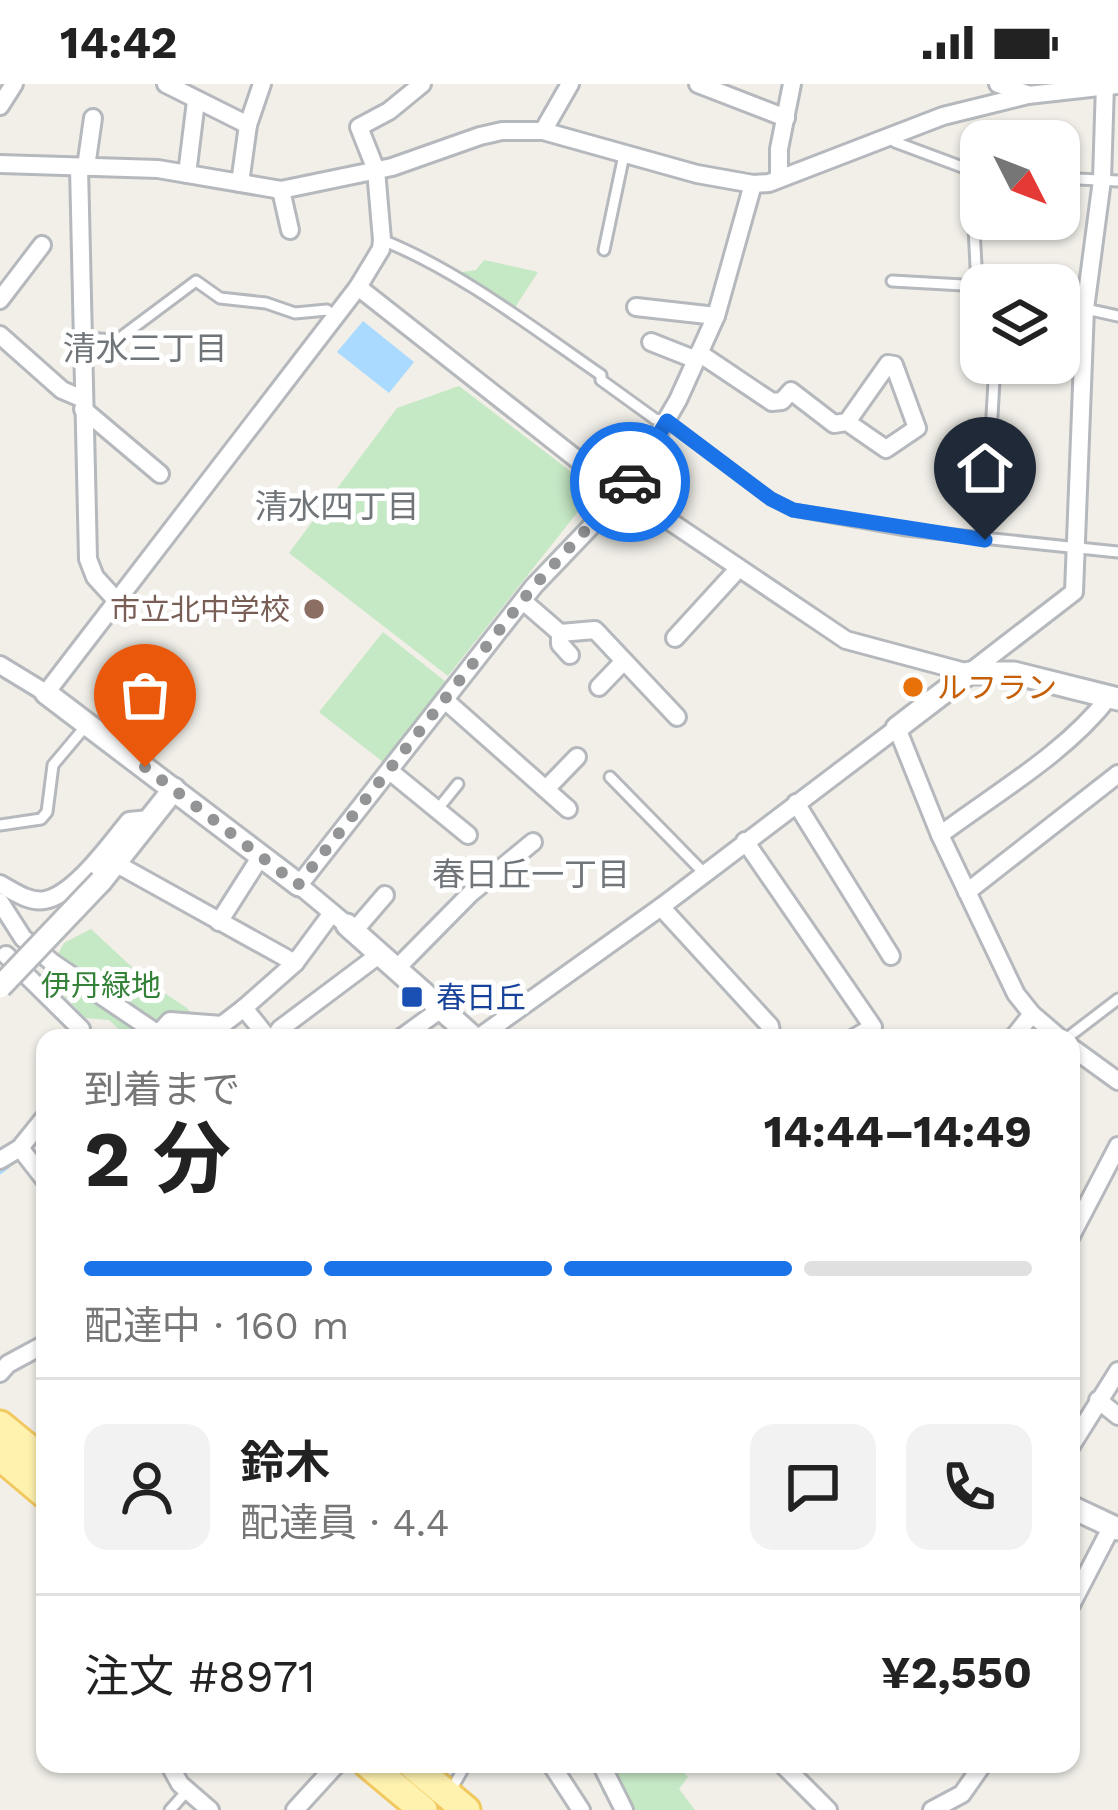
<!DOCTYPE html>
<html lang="ja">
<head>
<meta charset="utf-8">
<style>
  :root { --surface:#fff; --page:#f2f2f2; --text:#222; --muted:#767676; --line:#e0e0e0; --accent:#1a73e8 }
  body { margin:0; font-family:"Work Sans","Noto Sans JP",sans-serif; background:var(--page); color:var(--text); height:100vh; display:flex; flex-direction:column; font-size:45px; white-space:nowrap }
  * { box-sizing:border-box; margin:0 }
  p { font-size:39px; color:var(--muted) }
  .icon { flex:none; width:66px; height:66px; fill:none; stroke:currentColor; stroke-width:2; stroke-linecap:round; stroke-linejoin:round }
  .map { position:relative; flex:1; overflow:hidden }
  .drawer { position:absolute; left:36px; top:945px; width:1044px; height:744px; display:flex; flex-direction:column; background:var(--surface); border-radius:24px; box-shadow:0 3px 9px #0004 }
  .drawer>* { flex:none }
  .needle { width:78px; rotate:132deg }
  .tools { position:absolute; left:960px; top:36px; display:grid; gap:24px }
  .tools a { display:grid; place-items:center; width:120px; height:120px; border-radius:24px; background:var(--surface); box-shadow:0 3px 9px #0004; font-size:60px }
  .pin { position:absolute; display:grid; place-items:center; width:102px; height:102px; color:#fff; margin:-123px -51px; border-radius:50% 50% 50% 0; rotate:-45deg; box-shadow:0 0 12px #0007 }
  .pin .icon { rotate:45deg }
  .courier { position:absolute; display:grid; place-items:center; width:120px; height:120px; margin:-60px; border:9px solid #1a73e8; border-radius:50%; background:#fff; color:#222; box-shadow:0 3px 15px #0007 }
  .head em { font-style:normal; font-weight:700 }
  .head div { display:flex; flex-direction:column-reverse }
  .head { display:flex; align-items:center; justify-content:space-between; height:204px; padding:0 48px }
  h1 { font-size:78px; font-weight:700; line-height:90px }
  .bar { display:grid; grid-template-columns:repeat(4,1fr); gap:18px 12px; align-content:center; height:144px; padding:0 48px }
  .bar i { height:15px; border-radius:9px; background:var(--line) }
  .bar .selected { background:var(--accent) }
  .bar p { grid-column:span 4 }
  .line { display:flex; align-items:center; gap:30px; padding:0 48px; border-top:3px solid var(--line) }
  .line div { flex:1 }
  .round { display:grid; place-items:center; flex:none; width:126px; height:126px; border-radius:24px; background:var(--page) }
  .status { display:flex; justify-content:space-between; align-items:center; height:84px; padding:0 60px; background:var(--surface); direction:ltr }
  .status svg { height:33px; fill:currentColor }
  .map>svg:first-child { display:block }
  .green { fill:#c5e8c5 }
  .water { fill:#aadaff }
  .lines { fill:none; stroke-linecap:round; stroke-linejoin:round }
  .stream { stroke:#aadaff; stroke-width:6 }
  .service-casing { stroke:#b5b8bc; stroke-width:15 }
  .minor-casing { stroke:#b5b8bc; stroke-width:22 }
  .tertiary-casing { stroke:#b5b8bc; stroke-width:27 }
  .primary-casing { stroke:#f2c960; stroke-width:33 }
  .service { stroke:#fff; stroke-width:9 }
  .minor { stroke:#fff; stroke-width:16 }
  .tertiary { stroke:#fff; stroke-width:21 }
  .primary { stroke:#fff2af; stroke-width:27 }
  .tertiary-bridge-casing { stroke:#b5b8bc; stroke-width:27; stroke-linecap:butt }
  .tertiary-bridge { stroke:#fff; stroke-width:21 }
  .done { stroke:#929495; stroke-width:12; stroke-dasharray:0 21.6 }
  .route { stroke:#1a73e8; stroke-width:15 }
  .education-dot { fill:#8d6e63; stroke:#fff; stroke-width:4.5 }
  .food-dot { fill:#e8710a; stroke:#fff; stroke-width:4.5 }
  .transit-dot { fill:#1a4fb4; stroke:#fff; stroke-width:4.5 }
  .labels { text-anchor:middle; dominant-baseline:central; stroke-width:10; stroke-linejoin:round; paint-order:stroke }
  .education-label { font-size:30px; fill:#785e54; stroke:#fff; text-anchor:end }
  .food-label { font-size:30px; fill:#c56008; stroke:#fff; text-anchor:start }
  .park-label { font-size:30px; fill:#348238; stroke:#fff }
  .transit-label { font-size:30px; fill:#164399; stroke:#fff; text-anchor:start }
  .neighbourhood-label { font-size:33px; fill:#70757a; stroke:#fff }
</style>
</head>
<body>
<div class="status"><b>14:42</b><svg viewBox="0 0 49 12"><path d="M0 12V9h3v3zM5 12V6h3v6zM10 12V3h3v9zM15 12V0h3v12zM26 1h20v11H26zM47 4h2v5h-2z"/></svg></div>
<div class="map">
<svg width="1118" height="1726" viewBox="0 0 1118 1726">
  <rect width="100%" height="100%" fill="#f1efe8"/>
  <g class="green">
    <path d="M484,176L538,188L512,228L458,192L462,188L476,186Z"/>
    <path d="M459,302L595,406L448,592L289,469L397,324Z"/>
    <path d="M383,548L446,598L383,678L319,628Z"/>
    <path d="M91,845L149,899L187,924L212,954H128L109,936L85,934L46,892L64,859Z"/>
    <path d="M594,1680H676L688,1693L679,1705L695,1726H614L602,1708Z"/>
  </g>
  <path class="water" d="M363,237L414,278L389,309L337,268Z"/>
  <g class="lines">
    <path class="stream" d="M0,1087L7,1082"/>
    <defs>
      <g id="service">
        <path d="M889,52L895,58L981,90"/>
        <path d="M971,86L977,201"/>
        <path d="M1059,94L1118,97"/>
        <path d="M382,156C458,186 533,244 601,291V296L655,335L667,337L771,415L793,426L906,446L1118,468"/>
        <path d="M604,166L624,71"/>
        <path d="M892,197L981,202"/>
        <path d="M1059,219L1118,232"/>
        <path d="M82,254L117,256L196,197L220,214L266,219L295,229L327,226L335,232"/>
        <path d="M985,456L995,279"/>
        <path d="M610,693L704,789"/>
        <path d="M437,726L458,700"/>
        <path d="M0,741L41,735L47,728L53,681L85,643"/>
        <path d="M1067,954L1118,915"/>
        <path d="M451,1706L466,1680"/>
        <path d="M170,1726L187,1707"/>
      </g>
      <g id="minor">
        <path d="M166,0L248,41"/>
        <path d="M698,0L786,34"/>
        <path d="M998,0L1027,10"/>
        <path d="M0,22L14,0"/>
        <path d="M543,47L570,0"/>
        <path d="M0,80L158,85L281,106L392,83L480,52L502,47H543L697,90L753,100L769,99L943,32L1028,11L1118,1"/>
        <path d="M79,83L88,475L95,493L116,516"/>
        <path d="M86,83L93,34"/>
        <path d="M187,90L196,17"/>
        <path d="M779,94V65L792,0"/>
        <path d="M240,99L248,41L262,0"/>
        <path d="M281,106L290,146"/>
        <path d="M358,203L607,399L625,407L846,556L969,589L1074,508L1085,225L1102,96L1105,0"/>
        <path d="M0,216L42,161"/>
        <path d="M636,223L716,232"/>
        <path d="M0,251L62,306L83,315"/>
        <path d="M651,258L694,275"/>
        <path d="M699,269L772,318L782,317L791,307L834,340L847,338L888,280L894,281L917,344L886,365L847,338"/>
        <path d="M83,325L160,390"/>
        <path d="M523,517L560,549L595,546L677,633"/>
        <path d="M560,549V560L570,571"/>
        <path d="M675,554L739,484"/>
        <path d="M0,581L46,609L358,203L381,165L382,156L376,86L359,43L389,27L422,0"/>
        <path d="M599,603L624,577"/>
        <path d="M446,617L568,725"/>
        <path d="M391,688L468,751"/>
        <path d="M546,705L577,673"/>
        <path d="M796,719L891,872"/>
        <path d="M940,751C996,709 1066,669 1109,613"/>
        <path d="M745,757L873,943L854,954"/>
        <path d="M115,779L295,879"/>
        <path d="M0,800C13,807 29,819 45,816C75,810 110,760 129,737L149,735"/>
        <path d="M967,808L1118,690"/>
        <path d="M0,818L23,854L53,879L164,954"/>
        <path d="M661,823L770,942L772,954"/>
        <path d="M219,838L261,772"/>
        <path d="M347,841L299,801L534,502L625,407L678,316L716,232L753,100"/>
        <path d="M354,847L385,811"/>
        <path d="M6,871L81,945L80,954"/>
        <path d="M396,885L471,809L533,758"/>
        <path d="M158,950L170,937L222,941L244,924"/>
        <path d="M268,954L244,924L295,879L332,829"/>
        <path d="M274,954L280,945L380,870"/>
        <path d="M401,954L441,925"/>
        <path d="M478,954L661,823L897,644L940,751L1016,910L1032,930L1060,954"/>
        <path d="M1013,954L1032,930"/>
        <path d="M1071,963L1118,997"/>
        <path d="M20,1064L45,1096"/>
        <path d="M0,1076L20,1064L45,1033"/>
        <path d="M1071,1152L1118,1062"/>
        <path d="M0,1289L8,1280L45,1260"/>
        <path d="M1098,1316L1118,1332"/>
        <path d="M1071,1362L1118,1287"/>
        <path d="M1071,1521L1112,1442"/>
        <path d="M169,1680L180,1700L210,1726"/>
        <path d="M551,1680L581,1726"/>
        <path d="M601,1680L624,1726"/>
        <path d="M782,1680L828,1726"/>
        <path d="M295,1726L337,1680"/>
        <path d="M932,1726L962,1710L983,1680"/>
      </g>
      <g id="tertiary">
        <path d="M46,609L299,801"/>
        <path d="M897,644L969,589H1014L1118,615"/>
        <path d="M101,797L174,705"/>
        <path d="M347,841L474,954"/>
        <path d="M1071,1423L1118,1445"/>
      </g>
      <g id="primary">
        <path d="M0,1341L45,1378"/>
        <path d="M0,1372L45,1410"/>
        <path d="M368,1680L423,1726"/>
        <path d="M411,1680L466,1726"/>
      </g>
    </defs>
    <use href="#service" class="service-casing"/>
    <use href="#minor" class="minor-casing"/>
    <use href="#tertiary" class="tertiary-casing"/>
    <use href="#primary" class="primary-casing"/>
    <use href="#service" class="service"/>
    <use href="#minor" class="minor"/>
    <use href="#tertiary" class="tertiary"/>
    <use href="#primary" class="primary"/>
    <defs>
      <path id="tertiary-bridge" d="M0,903L101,797"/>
    </defs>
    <use href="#tertiary-bridge" class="tertiary-bridge-casing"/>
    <use href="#tertiary-bridge" class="tertiary-bridge"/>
  </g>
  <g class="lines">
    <path class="done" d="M145,683L298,801L534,502L630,398"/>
    <path class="route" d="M630,398L667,337L771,415L793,426L985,456"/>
  </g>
  <circle class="education-dot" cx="314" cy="525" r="12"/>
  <circle class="food-dot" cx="913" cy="603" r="12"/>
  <rect class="transit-dot" x="400" y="901" width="24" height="24" rx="6"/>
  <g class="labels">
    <g class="education-label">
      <text x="290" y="525">市立北中学校</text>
    </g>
    <g class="food-label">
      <text x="937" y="603">ルフラン</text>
    </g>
    <g class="park-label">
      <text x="101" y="901">伊丹緑地</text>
    </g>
    <g class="transit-label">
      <text x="436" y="913">春日丘</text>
    </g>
    <g class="neighbourhood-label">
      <text x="145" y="264">清水三丁目</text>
      <text x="337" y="422">清水四丁目</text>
      <text x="531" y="790">春日丘一丁目</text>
    </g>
  </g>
</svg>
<div class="tools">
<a><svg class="needle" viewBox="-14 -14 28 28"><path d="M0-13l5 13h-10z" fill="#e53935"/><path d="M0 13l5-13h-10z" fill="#767676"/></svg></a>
<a><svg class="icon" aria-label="layers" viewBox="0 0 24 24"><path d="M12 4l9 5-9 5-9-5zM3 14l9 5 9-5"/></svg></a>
</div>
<div class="pin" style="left:145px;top:683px;background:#ea580c"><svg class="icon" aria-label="bag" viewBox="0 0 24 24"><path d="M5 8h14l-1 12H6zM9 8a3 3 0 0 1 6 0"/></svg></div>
<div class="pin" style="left:985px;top:456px;background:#1f2937"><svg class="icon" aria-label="home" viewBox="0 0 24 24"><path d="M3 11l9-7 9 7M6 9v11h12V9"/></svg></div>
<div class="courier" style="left:630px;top:398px"><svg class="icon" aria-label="car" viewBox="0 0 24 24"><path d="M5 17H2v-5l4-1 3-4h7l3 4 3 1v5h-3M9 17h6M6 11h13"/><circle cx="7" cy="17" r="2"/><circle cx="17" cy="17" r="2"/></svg></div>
<section class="drawer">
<div class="head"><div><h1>2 分</h1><p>到着まで</p></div><em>14:44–14:49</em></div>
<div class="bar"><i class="selected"></i><i class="selected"></i><i class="selected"></i><i></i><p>配達中 · 160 m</p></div>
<div class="line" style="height:216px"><a class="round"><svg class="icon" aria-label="person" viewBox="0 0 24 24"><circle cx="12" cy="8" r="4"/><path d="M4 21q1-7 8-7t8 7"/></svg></a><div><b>鈴木</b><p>配達員 · 4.4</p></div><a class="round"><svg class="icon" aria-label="chat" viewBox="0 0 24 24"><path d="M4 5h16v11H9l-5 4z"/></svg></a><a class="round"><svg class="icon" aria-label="phone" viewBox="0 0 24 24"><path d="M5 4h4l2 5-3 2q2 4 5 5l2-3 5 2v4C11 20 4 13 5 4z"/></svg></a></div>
<div class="line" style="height:156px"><div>注文 #8971</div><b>¥2,550</b></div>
</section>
</div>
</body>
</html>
